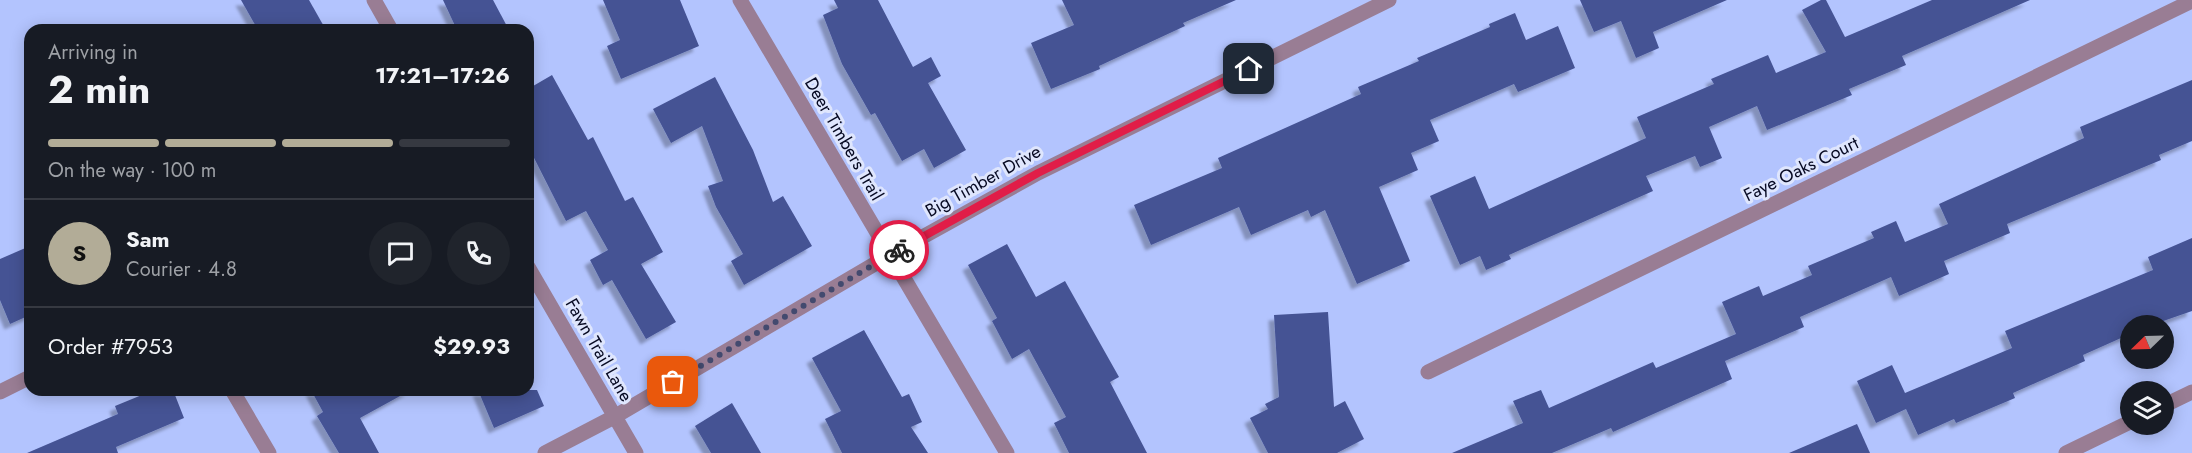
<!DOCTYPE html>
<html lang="en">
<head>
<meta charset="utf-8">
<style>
  :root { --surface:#171b24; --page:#20242c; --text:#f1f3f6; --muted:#9ea1a6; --line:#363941; --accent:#b2ac97 }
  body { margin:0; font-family:Jost,sans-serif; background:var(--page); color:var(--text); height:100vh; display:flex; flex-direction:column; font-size:22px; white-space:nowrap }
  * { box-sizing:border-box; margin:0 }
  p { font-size:20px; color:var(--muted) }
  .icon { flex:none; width:33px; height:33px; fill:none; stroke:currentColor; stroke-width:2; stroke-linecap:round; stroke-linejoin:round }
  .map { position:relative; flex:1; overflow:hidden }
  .details { position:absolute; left:24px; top:24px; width:510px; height:372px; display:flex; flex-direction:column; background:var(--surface); border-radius:18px; box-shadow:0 3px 15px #0003 }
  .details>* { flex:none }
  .needle { width:39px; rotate:247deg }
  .tools { position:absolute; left:2120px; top:315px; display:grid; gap:12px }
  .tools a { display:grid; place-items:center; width:54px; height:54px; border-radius:50%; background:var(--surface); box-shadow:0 3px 15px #0003; font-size:30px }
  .pin { position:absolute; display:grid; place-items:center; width:51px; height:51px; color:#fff; margin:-26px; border-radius:12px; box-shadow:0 3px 9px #0006 }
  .courier { position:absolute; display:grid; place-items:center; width:60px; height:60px; margin:-30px; border:4px solid #e11d48; border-radius:50%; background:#fff; color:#222; box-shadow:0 2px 8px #0007 }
  .overview em { font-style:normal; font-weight:700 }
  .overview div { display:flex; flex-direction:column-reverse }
  .overview { display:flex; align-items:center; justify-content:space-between; height:102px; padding:0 24px }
  h1 { font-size:39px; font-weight:700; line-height:45px }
  .bar { display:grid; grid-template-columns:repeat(4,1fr); gap:9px 6px; align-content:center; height:72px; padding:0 24px }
  .bar i { height:8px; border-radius:4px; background:var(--line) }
  .bar .current { background:var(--accent) }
  .bar p { grid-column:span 4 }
  .line { display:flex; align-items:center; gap:15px; padding:0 24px; border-top:2px solid var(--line) }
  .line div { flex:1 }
  .round { display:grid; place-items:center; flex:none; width:63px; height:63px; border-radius:32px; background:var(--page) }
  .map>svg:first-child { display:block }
  .building { fill:#455394; filter:url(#shadow) }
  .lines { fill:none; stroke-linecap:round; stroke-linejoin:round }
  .minor { stroke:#997d94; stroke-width:15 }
  .done { stroke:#434a6f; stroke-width:6; stroke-dasharray:0 10.8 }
  .route { stroke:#e11d48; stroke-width:8 }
  .labels { text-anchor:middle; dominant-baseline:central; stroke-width:6; stroke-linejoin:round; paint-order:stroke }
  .street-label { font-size:18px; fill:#060922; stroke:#dfe6fd }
</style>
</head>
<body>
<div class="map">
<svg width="2192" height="453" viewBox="0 0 2192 453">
  <defs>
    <filter id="shadow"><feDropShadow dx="-5.5" dy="5.5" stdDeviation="1.5" flood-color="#0004"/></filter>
  </defs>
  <rect width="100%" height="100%" fill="#b3c4fe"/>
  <g class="building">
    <path d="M241,0H309L326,30H258Z"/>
    <path d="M443,0H493L509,30H457Z"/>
    <path d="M603,0H680L699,46L621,79L607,46L620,40Z"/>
    <path d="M834,0H878L913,67L931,57L941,76L928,83L966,150L934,168L924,149L902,161L875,113L871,115L842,64L823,15L838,8Z"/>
    <path d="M1062,0H1236L1183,23L1185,26L1099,66L1100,69L1051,89L1031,43L1074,25Z"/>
    <path d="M1580,0H1727L1653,32L1659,48L1636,58L1621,21L1594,32Z"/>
    <path d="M1821,0H1826L1845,37L1932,0H2030L1902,56L1906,65L1849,89L1852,95L1767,130L1757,106L1709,127L1722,158L1700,167L1695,156L1646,176L1653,191L1509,255L1511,259L1486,270L1480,256L1460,265L1430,196L1475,176L1489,209L1646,138L1637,117L1714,84L1711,79L1768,55L1776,73L1826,52L1802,10Z"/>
    <path d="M1515,13L1526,40L1558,26L1575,68L1518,92L1514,84L1430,120L1439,141L1411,153L1418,170L1379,187L1410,261L1357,284L1325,210L1311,217L1308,210L1251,235L1239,207L1151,245L1134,205L1222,168L1218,158L1361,94L1358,87L1419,61L1417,58L1490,27L1489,24Z"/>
    <path d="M552,75L588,140L593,137L625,201L633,197L663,252L641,264L676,322L646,339L612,280L603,285L590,260L608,250L586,211L566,221L528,146V89Z"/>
    <path d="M715,77L753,150L773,202L783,196L812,246L744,285L731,261L743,254L716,207L708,186L723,181L702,126L671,143L653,109Z"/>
    <path d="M2192,80V141L2159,155L2161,160L2007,224L2010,233L1944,261L1949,274L1899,296L1891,277L1800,317L1804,327L1725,361L1732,379L1613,432L1611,428L1552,453H1452L1523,423L1513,401L1541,390L1549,408L1653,362L1656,368L1736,334L1722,302L1759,286L1763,296L1812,275L1808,266L1874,238L1871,232L1896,221L1905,242L1948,224L1939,204L2084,138L2080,127Z"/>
    <path d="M2192,238V311L2149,326H2130V334L2083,355L2085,361L2013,393L2015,398L1956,423L1954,419L1918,435L1906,409L1876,423L1857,381L1892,365L1905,393L2012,348L2005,331L2153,270L2148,257Z"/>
    <path d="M1007,244L1036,297L1065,281L1119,377L1110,382L1147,453H1069L1054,423L1066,417L1029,349L1012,359L992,321L997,318L968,265Z"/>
    <path d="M30,246V315L10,324L0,300V259Z"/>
    <path d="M1328,312L1334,407L1345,401L1364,439L1337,453H1268L1250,418L1268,409L1265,404L1279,397L1274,315Z"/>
    <path d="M864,330L902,397L909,394L922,422L911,427L928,453H842L825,419L841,411L812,358Z"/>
    <path d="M154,390H173L184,418L116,447L118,453H27L118,414L115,406Z"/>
    <path d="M311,390H411L360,418L379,453H339L317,416L323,412Z"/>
    <path d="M478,390H537L544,406L494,428Z"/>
    <path d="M732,403L761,453H711L695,426Z"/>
    <path d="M1857,424L1870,453H1789Z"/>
  </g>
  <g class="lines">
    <g class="minor">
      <path d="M374,0L391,30"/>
      <path d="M740,0L1007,453"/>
      <path d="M528,267L636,453"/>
      <path d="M1428,372L2192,1"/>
      <path d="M232,390L269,453"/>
      <path d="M0,392L30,377"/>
      <path d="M2163,406L2192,392"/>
      <path d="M545,453L614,417L890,255L1038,173L1389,0"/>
      <path d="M2066,453L2130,422"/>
    </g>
  </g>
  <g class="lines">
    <path class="done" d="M673,382L899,250"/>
    <path class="route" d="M899,250L1038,173L1249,69"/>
  </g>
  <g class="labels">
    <g class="street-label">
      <text transform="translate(844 139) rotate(60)">Deer Timbers Trail</text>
      <text transform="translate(1801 169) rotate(-26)">Faye Oaks Court</text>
      <text transform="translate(983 181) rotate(-29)">Big Timber Drive</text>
      <text transform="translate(599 350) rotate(60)">Fawn Trail Lane</text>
    </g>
  </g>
</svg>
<div class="tools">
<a><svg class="needle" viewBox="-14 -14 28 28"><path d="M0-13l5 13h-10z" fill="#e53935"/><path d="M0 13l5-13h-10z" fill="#9ea1a6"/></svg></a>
<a><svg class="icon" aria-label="layers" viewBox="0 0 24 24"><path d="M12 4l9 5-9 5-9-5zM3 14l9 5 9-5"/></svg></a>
</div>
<div class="pin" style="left:673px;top:382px;background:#ea580c"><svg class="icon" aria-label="bag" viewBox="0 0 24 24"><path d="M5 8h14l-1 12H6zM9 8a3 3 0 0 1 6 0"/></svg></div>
<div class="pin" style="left:1249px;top:69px;background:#1f2937"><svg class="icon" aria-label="home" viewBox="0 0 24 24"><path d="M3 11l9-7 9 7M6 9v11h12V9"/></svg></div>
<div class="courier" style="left:899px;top:250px"><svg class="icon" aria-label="bike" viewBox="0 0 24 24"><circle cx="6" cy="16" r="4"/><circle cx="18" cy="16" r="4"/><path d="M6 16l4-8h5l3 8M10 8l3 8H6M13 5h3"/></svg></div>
<section class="details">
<div class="overview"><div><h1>2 min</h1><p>Arriving in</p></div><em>17:21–17:26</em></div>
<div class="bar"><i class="current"></i><i class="current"></i><i class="current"></i><i></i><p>On the way · 100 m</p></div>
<div class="line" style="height:108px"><b class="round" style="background:var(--accent);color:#111">S</b><div><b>Sam</b><p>Courier · 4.8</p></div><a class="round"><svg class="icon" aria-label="chat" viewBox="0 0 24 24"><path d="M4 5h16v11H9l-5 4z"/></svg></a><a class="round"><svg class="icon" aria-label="phone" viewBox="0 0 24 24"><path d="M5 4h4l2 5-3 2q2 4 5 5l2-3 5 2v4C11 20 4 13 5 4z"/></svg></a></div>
<div class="line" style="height:78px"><div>Order #7953</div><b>$29.93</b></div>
</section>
</div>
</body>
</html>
